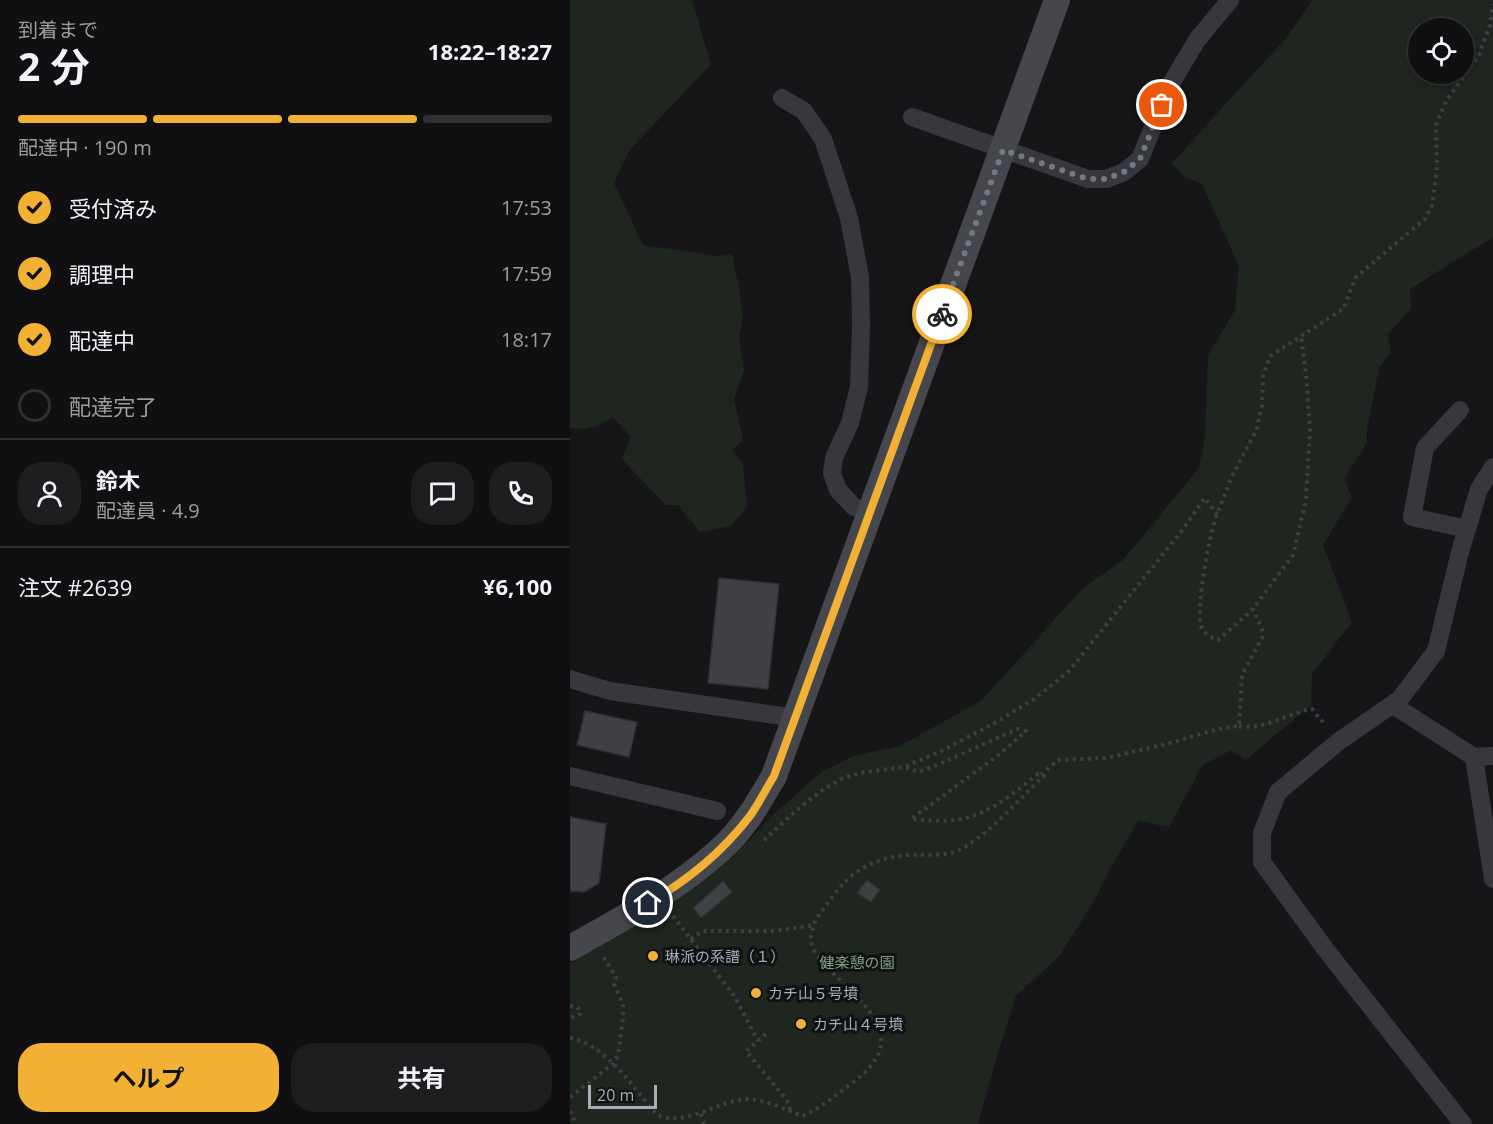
<!DOCTYPE html>
<html lang="ja">
<head>
<meta charset="utf-8">
<style>
  :root { --surface:#101012; --page:#1e1e20; --text:#f1f3f6; --muted:#9c9d9f; --line:#303032; --accent:#f2b134 }
  body { margin:0; font-family:"Open Sans","Noto Sans JP",sans-serif; background:var(--page); color:var(--text); height:100vh; display:flex; flex-direction:column; font-size:22px; white-space:nowrap }
  * { box-sizing:border-box; margin:0 }
  p { font-size:20px; color:var(--muted) }
  .icon { flex:none; width:33px; height:33px; fill:none; stroke:currentColor; stroke-width:2; stroke-linecap:round; stroke-linejoin:round }
  .map { position:relative; flex:1; overflow:hidden }
  .sheet { display:flex; flex-direction:column; background:var(--surface); width:570px }
  .sheet>* { flex:none }
  .controls { position:absolute; left:838px; top:18px; display:grid; gap:12px }
  .controls a { display:grid; place-items:center; width:66px; height:66px; border-radius:50%; background:var(--surface); box-shadow:0 3px 9px #0003,0 0 0 2px var(--line); font-size:30px }
  .scale { position:absolute; left:18px; bottom:15px; width:69px; box-sizing:border-box; padding-left:6px; border:3px solid #a8adb8; border-top:0; font-size:16px; line-height:21px; white-space:nowrap; color:#a8adb8; -webkit-text-stroke:4px #111113; paint-order:stroke }
  .pin { position:absolute; display:grid; place-items:center; width:51px; height:51px; color:#fff; margin:-26px; border:3px solid #fff; border-radius:50%; box-shadow:0 2px 6px #0007 }
  .courier { position:absolute; display:grid; place-items:center; width:60px; height:60px; margin:-30px; border:4px solid #f2b134; border-radius:50%; background:#fff; color:#222; box-shadow:0 2px 8px #0007 }
  .summary em { font-style:normal; font-weight:700 }
  .summary div { display:flex; flex-direction:column-reverse }
  .summary { display:flex; align-items:center; justify-content:space-between; height:102px; padding:0 18px }
  h1 { font-size:39px; font-weight:700; line-height:45px }
  .bar { display:grid; grid-template-columns:repeat(4,1fr); gap:9px 6px; align-content:center; height:72px; padding:0 18px }
  .bar i { height:8px; border-radius:4px; background:var(--line) }
  .bar .selected { background:var(--accent) }
  .bar p { grid-column:span 4 }
  .line { display:flex; align-items:center; gap:15px; padding:0 18px; border-top:2px solid var(--line) }
  .line div { flex:1 }
  .round { display:grid; place-items:center; flex:none; width:63px; height:63px; border-radius:24px; background:var(--page) }
  ol { padding:0 18px; list-style:none }
  li { display:flex; align-items:center; gap:18px; height:66px }
  li p { margin-inline-start:auto }
  li .icon { padding:6px; border-radius:50%; background:var(--accent); color:#111; stroke-width:4 }
  li:last-child { color:var(--muted) }
  li i { width:33px; height:33px; border:3px solid var(--line); border-radius:50% }
  .action { display:flex; gap:12px; margin-top:auto; padding:12px 18px }
  .action a { flex:1; height:69px; border-radius:24px; background:var(--accent); color:#111; font-size:24px; font-weight:700; line-height:69px; text-align:center }
  .action a+a { background:var(--page); color:var(--text) }
  main { display:flex; flex:1; min-height:0 }
  .map>svg:first-child { display:block }
  .green { fill:#1e261f; fill-rule:evenodd }
  .building { fill:#404145; stroke:#303034; stroke-width:1.5 }
  .lines { fill:none; stroke-linecap:round; stroke-linejoin:round }
  .path { stroke:#3d3f44; stroke-width:4; stroke-dasharray:3 4.5; stroke-linecap:butt }
  .street { stroke:#37383d; stroke-width:18 }
  .secondary { stroke:#45474d; stroke-width:26 }
  .done { stroke:#757880; stroke-width:6; stroke-dasharray:0 10.8 }
  .route { stroke:#f2b134; stroke-width:8 }
  .poi-dot { fill:#f2b134; stroke:#111113; stroke-width:2 }
  .labels { text-anchor:middle; dominant-baseline:central; stroke-width:6; stroke-linejoin:round; paint-order:stroke }
  .poi-label { font-size:15px; fill:#a8adb8; stroke:#111113; text-anchor:start }
  .park-label { font-size:15px; fill:#7fa381; stroke:#111113 }
</style>
</head>
<body>
<main>
<section class="sheet">
<div class="summary"><div><h1>2 分</h1><p>到着まで</p></div><em>18:22–18:27</em></div>
<div class="bar"><i class="selected"></i><i class="selected"></i><i class="selected"></i><i></i><p>配達中 · 190 m</p></div>
<ol>
<li><svg class="icon" aria-label="check" viewBox="0 0 24 24"><path d="M5 12l5 5 9-10"/></svg>受付済み<p>17:53</p></li>
<li><svg class="icon" aria-label="check" viewBox="0 0 24 24"><path d="M5 12l5 5 9-10"/></svg>調理中<p>17:59</p></li>
<li><svg class="icon" aria-label="check" viewBox="0 0 24 24"><path d="M5 12l5 5 9-10"/></svg>配達中<p>18:17</p></li>
<li><i></i>配達完了</li>
</ol>
<div class="line" style="height:108px"><a class="round"><svg class="icon" aria-label="person" viewBox="0 0 24 24"><circle cx="12" cy="8" r="4"/><path d="M4 21q1-7 8-7t8 7"/></svg></a><div><b>鈴木</b><p>配達員 · 4.9</p></div><a class="round"><svg class="icon" aria-label="chat" viewBox="0 0 24 24"><path d="M4 5h16v11H9l-5 4z"/></svg></a><a class="round"><svg class="icon" aria-label="phone" viewBox="0 0 24 24"><path d="M5 4h4l2 5-3 2q2 4 5 5l2-3 5 2v4C11 20 4 13 5 4z"/></svg></a></div>
<div class="line" style="height:78px"><div>注文 #2639</div><b>¥6,100</b></div>
<div class="action"><a>ヘルプ</a><a>共有</a></div>
</section>
<div class="map">
<svg width="923" height="1124" viewBox="0 0 923 1124">
  <rect width="100%" height="100%" fill="#161618"/>
  <g class="green">
    <path d="M0,0H122L141,64L59,151L44,183L73,245L148,256L162,254L169,288L173,316L169,337L174,370L164,399L173,439L163,450L173,465L177,507L161,526L130,532L108,505H96L52,459L61,437L43,417C29,426 18,431 0,428Z"/>
    <path d="M743,0H923V237L840,289L841,309L818,334L821,353L809,368L797,430V443L774,479L782,497L753,545L782,622L742,674L741,705L676,760L661,750L632,766L599,827L568,821L536,876L526,898L490,955L446,996L427,1056L408,1124H0V963L99,906L167,853L205,813L250,773L283,756L330,746L412,700L513,588L553,560L629,468L635,436L638,355L665,310L669,266L632,184L613,176L602,163L716,38ZM849,28H894V74H849Z"/>
  </g>
  <g class="building">
    <path d="M149,578L209,584L198,689L138,683Z"/>
    <path d="M15,711L67,722L59,757L7,745Z"/>
    <path d="M0,817L36,824L29,883L14,892L0,891Z"/>
    <path d="M297,880L310,890L301,902L287,893Z"/>
    <path d="M153,881L162,892L131,918L123,908Z"/>
  </g>
  <g class="lines">
    <g class="path">
      <path d="M647,515C639,535 626,606 631,626C633,634 641,637 648,640L682,610L723,555L736,500L740,429L736,374L731,336"/>
      <path d="M669,726C693,731 718,713 742,709L756,726"/>
      <path d="M471,775L488,760L536,758L593,745L648,729L669,726L672,675L692,638V629L683,609"/>
      <path d="M194,840L227,810L251,791L273,778L295,772L334,767L369,752L423,724L467,697L499,671L610,533L635,498L647,515L661,478L686,431L692,406L693,377L700,356L773,309L786,277L855,219L862,206L867,167L866,125L876,101L909,55L920,25L923,4"/>
      <path d="M103,916L165,997L188,1041"/>
      <path d="M121,939L132,931H204L245,925"/>
      <path d="M0,1006L7,1007L11,1011L10,1014L0,1018"/>
      <path d="M196,1034L176,1051L219,1103L220,1111"/>
      <path d="M0,1038C32,1045 52,1073 73,1098C78,1104 84,1114 92,1117C119,1124 149,1101 175,1099C191,1098 217,1110 232,1116C251,1108 265,1096 281,1084C340,1040 301,1012 263,973C253,963 243,954 241,940C240,935 243,927 245,922C249,914 255,907 260,900C281,870 303,858 340,855C355,854 374,857 389,850C417,837 451,797 474,776L468,774C442,794 417,817 383,820C370,822 355,820 341,819L430,754L456,731L447,729L365,766L348,772L335,767"/>
      <path d="M0,1097L43,1064L48,1055L53,1018V1005L44,984L46,977L33,956"/>
      <path d="M0,1111L6,1124"/>
      <path d="M131,1114L134,1124"/>
    </g>
    <g class="street">
      <path d="M212,98L234,111L253,139L279,218L290,277L291,327L289,387L280,423L264,458L262,473L268,490L284,507L300,512"/>
      <path d="M342,117L518,179H536L554,172L570,159L599,87L627,40L660,0"/>
      <path d="M890,410L855,448L842,517L897,529"/>
      <path d="M0,679L40,691L226,718"/>
      <path d="M823,705L904,757L923,879"/>
      <path d="M904,757L923,756"/>
      <path d="M0,776L147,811"/>
      <path d="M893,1124L756,950L692,862V833L708,792L768,742L830,699L866,651L890,552L909,489L923,467"/>
    </g>
    <path class="secondary" d="M0,948C52,919 106,890 150,850C173,830 189,802 204,776L487,0"/>
  </g>
  <g class="lines">
    <path class="done" d="M372,314L433,150L518,179H536L554,172L570,159L592,105"/>
    <path class="route" d="M78,903C117,881 153,851 180,816C189,803 196,789 204,776L372,314"/>
  </g>
  <g class="poi-dot">
    <circle cx="83" cy="956" r="6"/>
    <circle cx="186" cy="993" r="6"/>
    <circle cx="231" cy="1024" r="6"/>
  </g>
  <g class="labels">
    <g class="poi-label">
      <text x="95" y="956">琳派の系譜（１）</text>
      <text x="198" y="993">カチ山５号墳</text>
      <text x="243" y="1024">カチ山４号墳</text>
    </g>
    <g class="park-label">
      <text x="287" y="962">健楽憩の園</text>
    </g>
  </g>
</svg>
<div class="controls">
<a><svg class="icon" aria-label="locate" viewBox="0 0 24 24"><circle cx="12" cy="12" r="6"/><path d="M12 2v4M12 18v4M2 12h4M18 12h4"/></svg></a>
</div>
<div class="scale">20 m</div>
<div class="pin" style="left:592px;top:105px;background:#ea580c"><svg class="icon" aria-label="bag" viewBox="0 0 24 24"><path d="M5 8h14l-1 12H6zM9 8a3 3 0 0 1 6 0"/></svg></div>
<div class="pin" style="left:78px;top:903px;background:#1f2937"><svg class="icon" aria-label="home" viewBox="0 0 24 24"><path d="M3 11l9-7 9 7M6 9v11h12V9"/></svg></div>
<div class="courier" style="left:372px;top:314px"><svg class="icon" aria-label="bike" viewBox="0 0 24 24"><circle cx="6" cy="16" r="4"/><circle cx="18" cy="16" r="4"/><path d="M6 16l4-8h5l3 8M10 8l3 8H6M13 5h3"/></svg></div>
</div>
</main>
</body>
</html>
